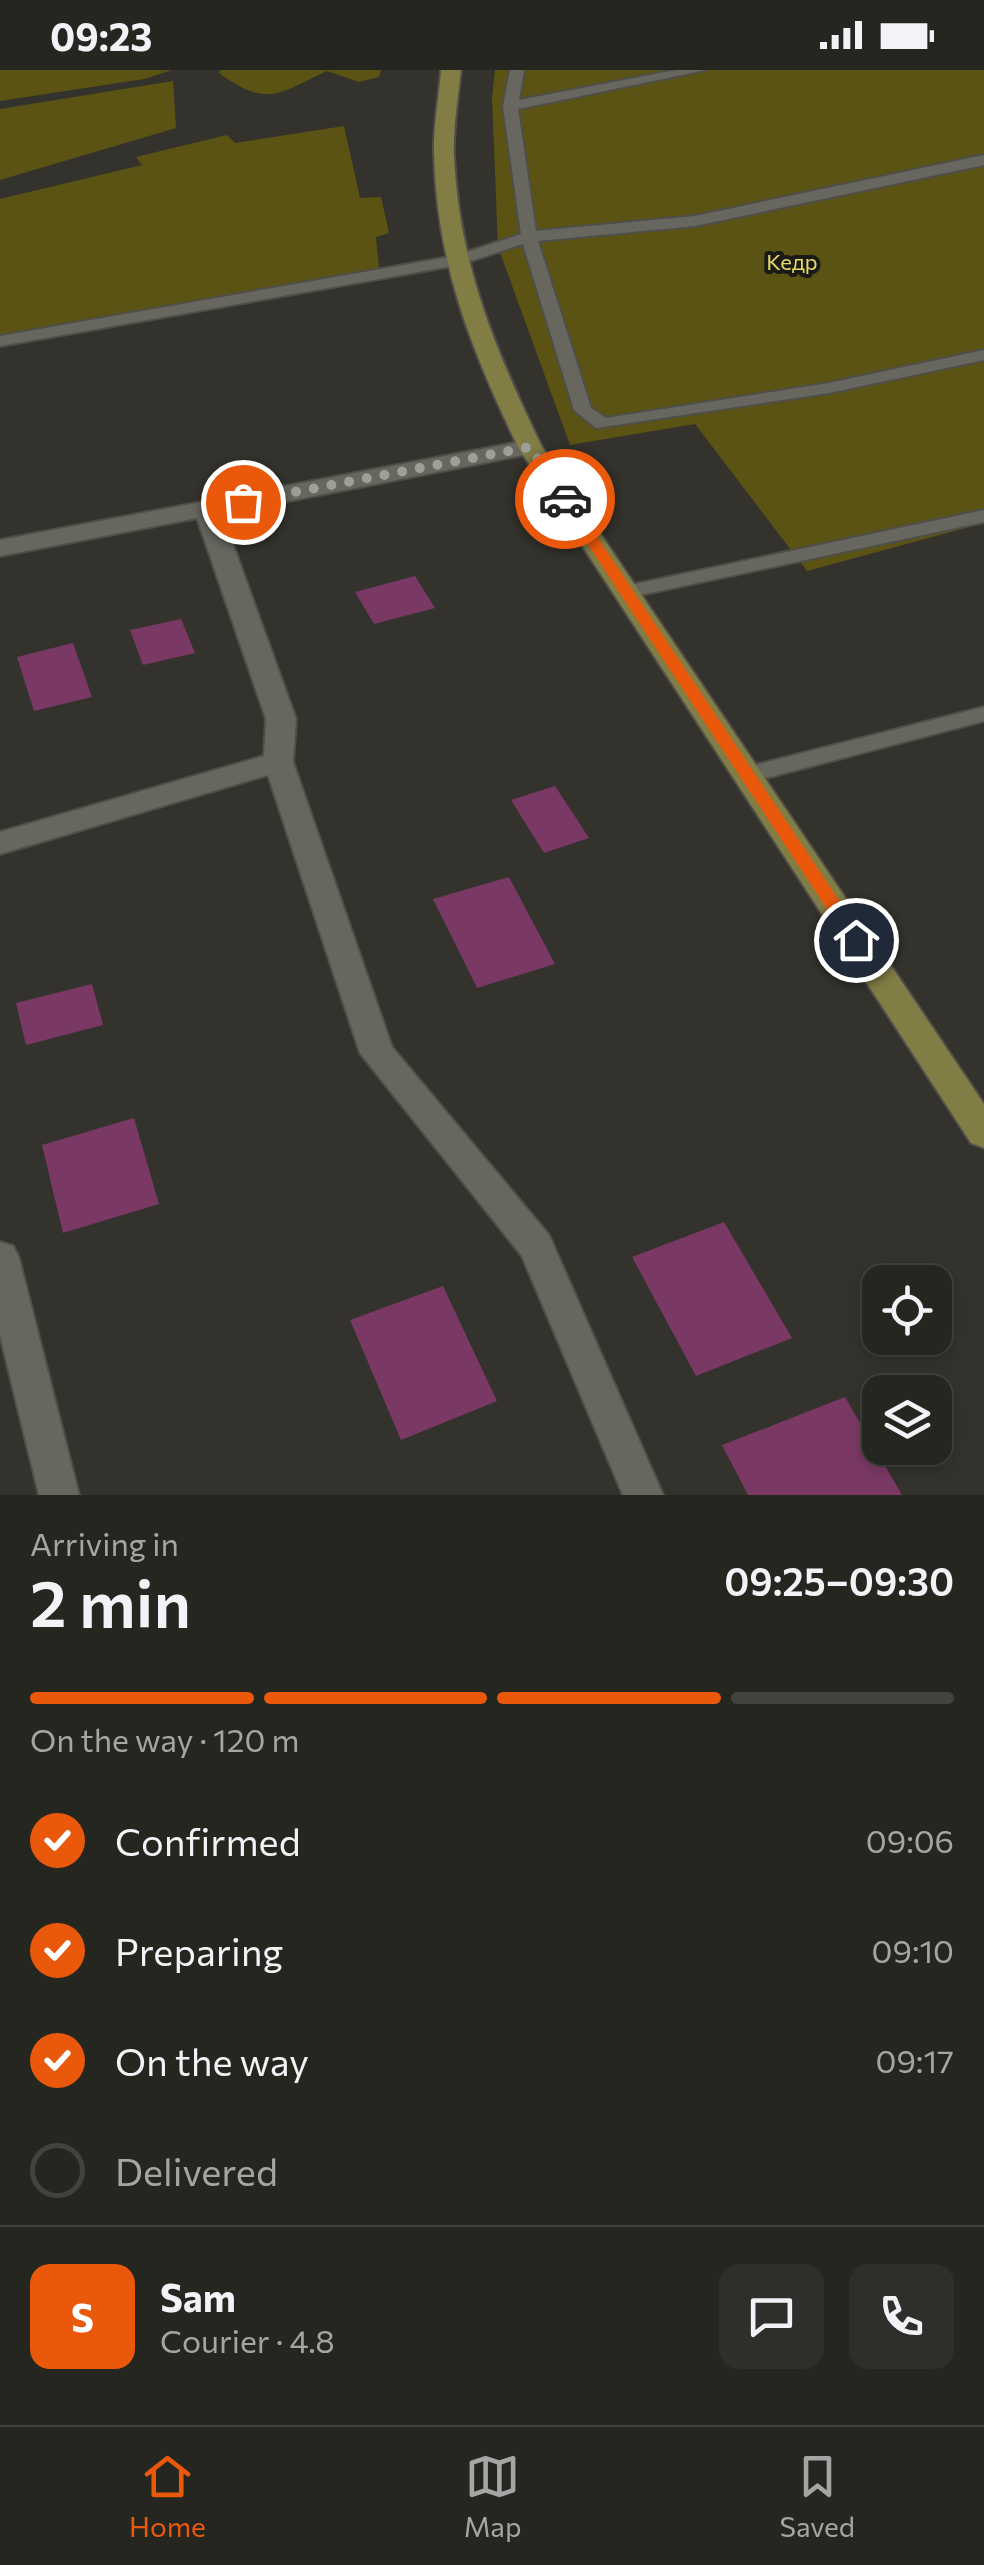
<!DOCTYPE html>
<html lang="en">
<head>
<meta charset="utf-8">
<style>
  :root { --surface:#262621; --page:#2e2e2a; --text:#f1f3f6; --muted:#a4a5a5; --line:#42433f; --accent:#ea580c }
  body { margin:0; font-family:Commissioner,sans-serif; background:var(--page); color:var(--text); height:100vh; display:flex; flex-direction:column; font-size:38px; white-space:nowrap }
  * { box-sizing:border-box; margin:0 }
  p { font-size:32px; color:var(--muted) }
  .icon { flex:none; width:55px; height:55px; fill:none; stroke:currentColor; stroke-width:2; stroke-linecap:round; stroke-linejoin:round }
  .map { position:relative; height:1425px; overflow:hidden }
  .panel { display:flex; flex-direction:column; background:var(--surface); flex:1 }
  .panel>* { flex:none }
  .controls { position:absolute; left:862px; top:1195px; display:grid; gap:20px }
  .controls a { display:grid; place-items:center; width:90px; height:90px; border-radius:20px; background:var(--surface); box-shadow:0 5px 15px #0003,0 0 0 2px var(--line); font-size:50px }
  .pin { position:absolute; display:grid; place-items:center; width:85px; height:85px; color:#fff; margin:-42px; border:5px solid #fff; border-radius:50%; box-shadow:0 2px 10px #0007 }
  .courier { position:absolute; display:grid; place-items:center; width:100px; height:100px; margin:-50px; border:8px solid #ea580c; border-radius:50%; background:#fff; color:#222; box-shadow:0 2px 12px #0007 }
  .overview em { font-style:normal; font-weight:600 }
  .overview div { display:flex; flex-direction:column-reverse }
  .overview { display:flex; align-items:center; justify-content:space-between; height:170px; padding:0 30px }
  h1 { font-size:65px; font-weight:600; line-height:75px }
  .bar { display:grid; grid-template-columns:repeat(4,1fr); gap:15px 10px; align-content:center; height:120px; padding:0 30px }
  .bar i { height:12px; border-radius:8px; background:var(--line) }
  .bar .current { background:var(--accent) }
  .bar p { grid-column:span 4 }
  .line { display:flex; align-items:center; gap:25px; padding:0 30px; border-top:2px solid var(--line) }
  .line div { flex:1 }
  .round { display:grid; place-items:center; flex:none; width:105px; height:105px; border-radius:20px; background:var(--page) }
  ol { padding:0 30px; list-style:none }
  li { display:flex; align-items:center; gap:30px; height:110px }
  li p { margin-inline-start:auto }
  li .icon { padding:10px; border-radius:50%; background:var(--accent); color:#fff; stroke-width:4 }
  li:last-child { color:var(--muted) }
  li i { width:55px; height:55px; border:5px solid var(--line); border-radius:50% }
  .status { display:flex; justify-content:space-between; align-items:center; height:70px; padding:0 50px; background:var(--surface); direction:ltr }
  .status svg { height:28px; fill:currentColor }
  .menu { display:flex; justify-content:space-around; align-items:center; height:140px; border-top:2px solid var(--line); background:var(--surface); font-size:28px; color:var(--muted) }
  .menu a { display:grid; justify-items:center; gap:5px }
  .menu .current { color:var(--accent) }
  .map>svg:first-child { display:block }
  .green { fill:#5b5313 }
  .building { fill:#7a3964 }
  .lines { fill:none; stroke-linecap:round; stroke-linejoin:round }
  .lane-casing { stroke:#4f4f4a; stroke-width:4 }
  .street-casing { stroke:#4f4f4a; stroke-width:4 }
  .primary-casing { stroke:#4f4f4a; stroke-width:4 }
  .lane { fill:#67665f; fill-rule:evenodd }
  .street { fill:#67665f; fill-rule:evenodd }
  .primary { fill:#827c45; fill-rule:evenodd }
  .route { fill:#ea580c }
  .done { stroke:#9f9f9a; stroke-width:10; stroke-dasharray:0 18 }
  .labels { text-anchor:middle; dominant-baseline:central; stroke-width:8; stroke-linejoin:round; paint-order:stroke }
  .far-park-label { font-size:22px; fill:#e6d967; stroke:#1a1a17 }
</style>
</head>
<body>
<div class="status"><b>09:23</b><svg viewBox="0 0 49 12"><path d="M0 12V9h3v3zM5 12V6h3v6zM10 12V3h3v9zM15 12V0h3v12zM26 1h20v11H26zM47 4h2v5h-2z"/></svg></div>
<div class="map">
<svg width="984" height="1425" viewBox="0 0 984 1425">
  <rect width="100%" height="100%" fill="#33322c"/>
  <g class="green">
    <path d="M0,0H172L144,9L0,31Z"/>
    <path d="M220,0H381L379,7L359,12L327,1C278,24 267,38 219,3Z"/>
    <path d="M495,0H984V453L807,501L695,354L570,375L498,177L492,28Z"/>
    <path d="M173,11L176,58L0,110V39Z"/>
    <path d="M344,56L360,128L381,127L389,163L376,167L379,198L0,269V129L142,95L136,87L227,65L235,73Z"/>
  </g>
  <g class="building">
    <path d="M415,506L435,538L374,554L355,522Z"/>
    <path d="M181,549L195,583L143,595L130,560Z"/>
    <path d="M73,573L92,627L34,641L17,587Z"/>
    <path d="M555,716L589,768L544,783L511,730Z"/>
    <path d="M509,807L555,894L477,918L433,829Z"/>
    <path d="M92,914L103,955L26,975L16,933Z"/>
    <path d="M134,1048L159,1134L63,1163L42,1075Z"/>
    <path d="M724,1152L792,1268L696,1306L632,1187Z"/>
    <path d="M443,1216L497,1331L401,1370L350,1250Z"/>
    <path d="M845,1327L902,1425H748L722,1375Z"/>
  </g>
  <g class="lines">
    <defs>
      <g id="lane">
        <path d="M510,0H524L519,30L676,0H706L518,39L536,161L695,146L984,85V95L695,156L538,171L591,338L606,348L829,313L984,280V290L829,323L596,358L574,340L523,174L458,195L0,276V266L455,186L521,164L503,36Z"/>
        <path d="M984,440V452L626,528L616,522L626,516Z"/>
        <path d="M984,637V651L747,713L736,705L747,697Z"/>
      </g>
      <g id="street">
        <path d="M530,370L539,372L542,377L539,382L222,444L296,649L293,692L392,977L549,1165L663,1425H623L522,1186L360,983L268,705L0,784V762L264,686L266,649L197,448L0,486V470Z"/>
        <path d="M0,1172L13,1176L19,1188L79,1425H39L0,1265Z"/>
      </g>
      <path id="primary" d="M441,0H461C458,28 453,57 454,85C459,195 495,279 542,377L984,1034V1078L971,1073L518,377C471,279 437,195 434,84C433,57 439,28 441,0Z"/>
    </defs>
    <use href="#lane" class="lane-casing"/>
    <use href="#street" class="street-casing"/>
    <use href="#primary" class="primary-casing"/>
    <use href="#lane" class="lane"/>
    <use href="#street" class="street"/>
    <use href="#primary" class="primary"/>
  </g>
  <path class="route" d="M565,425L572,429L862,865V874H850L558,429Z"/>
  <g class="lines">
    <path class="done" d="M243,432L530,377L565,429"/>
  </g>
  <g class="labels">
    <g class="far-park-label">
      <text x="792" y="191">Кедр</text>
    </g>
  </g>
</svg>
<div class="controls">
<a><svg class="icon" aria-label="locate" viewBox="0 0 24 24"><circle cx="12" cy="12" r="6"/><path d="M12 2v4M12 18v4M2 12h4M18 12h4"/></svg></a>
<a><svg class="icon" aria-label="layers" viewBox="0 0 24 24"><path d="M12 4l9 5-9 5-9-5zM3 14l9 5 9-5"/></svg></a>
</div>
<div class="pin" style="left:243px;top:432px;background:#ea580c"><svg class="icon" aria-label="bag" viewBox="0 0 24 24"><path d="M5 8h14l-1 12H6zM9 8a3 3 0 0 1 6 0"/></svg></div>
<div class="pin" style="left:856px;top:870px;background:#1f2937"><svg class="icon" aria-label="home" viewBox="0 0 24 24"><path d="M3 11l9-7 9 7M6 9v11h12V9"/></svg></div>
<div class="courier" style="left:565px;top:429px"><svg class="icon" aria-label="car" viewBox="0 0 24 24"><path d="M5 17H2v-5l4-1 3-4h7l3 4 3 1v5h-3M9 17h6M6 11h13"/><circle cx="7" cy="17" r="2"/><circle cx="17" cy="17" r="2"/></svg></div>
</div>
<section class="panel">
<div class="overview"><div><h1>2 min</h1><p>Arriving in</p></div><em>09:25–09:30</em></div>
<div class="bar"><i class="current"></i><i class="current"></i><i class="current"></i><i></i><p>On the way · 120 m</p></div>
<ol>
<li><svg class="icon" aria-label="check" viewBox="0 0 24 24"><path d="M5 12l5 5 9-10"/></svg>Confirmed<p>09:06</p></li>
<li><svg class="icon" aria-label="check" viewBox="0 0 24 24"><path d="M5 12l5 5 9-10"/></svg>Preparing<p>09:10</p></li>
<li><svg class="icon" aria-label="check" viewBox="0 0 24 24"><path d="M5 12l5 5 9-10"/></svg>On the way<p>09:17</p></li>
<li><i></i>Delivered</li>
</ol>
<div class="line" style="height:180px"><b class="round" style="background:var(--accent);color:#fff">S</b><div><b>Sam</b><p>Courier · 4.8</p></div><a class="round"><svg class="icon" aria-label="chat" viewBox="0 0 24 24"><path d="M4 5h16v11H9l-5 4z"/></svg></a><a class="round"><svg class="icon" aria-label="phone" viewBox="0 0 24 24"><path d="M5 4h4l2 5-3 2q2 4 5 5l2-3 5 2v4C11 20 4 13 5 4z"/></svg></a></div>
</section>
<nav class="menu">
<a class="current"><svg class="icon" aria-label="home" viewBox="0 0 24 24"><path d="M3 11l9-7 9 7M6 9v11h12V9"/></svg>Home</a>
<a><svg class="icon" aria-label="map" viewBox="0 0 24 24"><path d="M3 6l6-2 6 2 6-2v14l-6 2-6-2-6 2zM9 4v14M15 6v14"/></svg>Map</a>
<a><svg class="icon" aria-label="saved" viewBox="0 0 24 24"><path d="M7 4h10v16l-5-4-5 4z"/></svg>Saved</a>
</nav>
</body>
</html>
